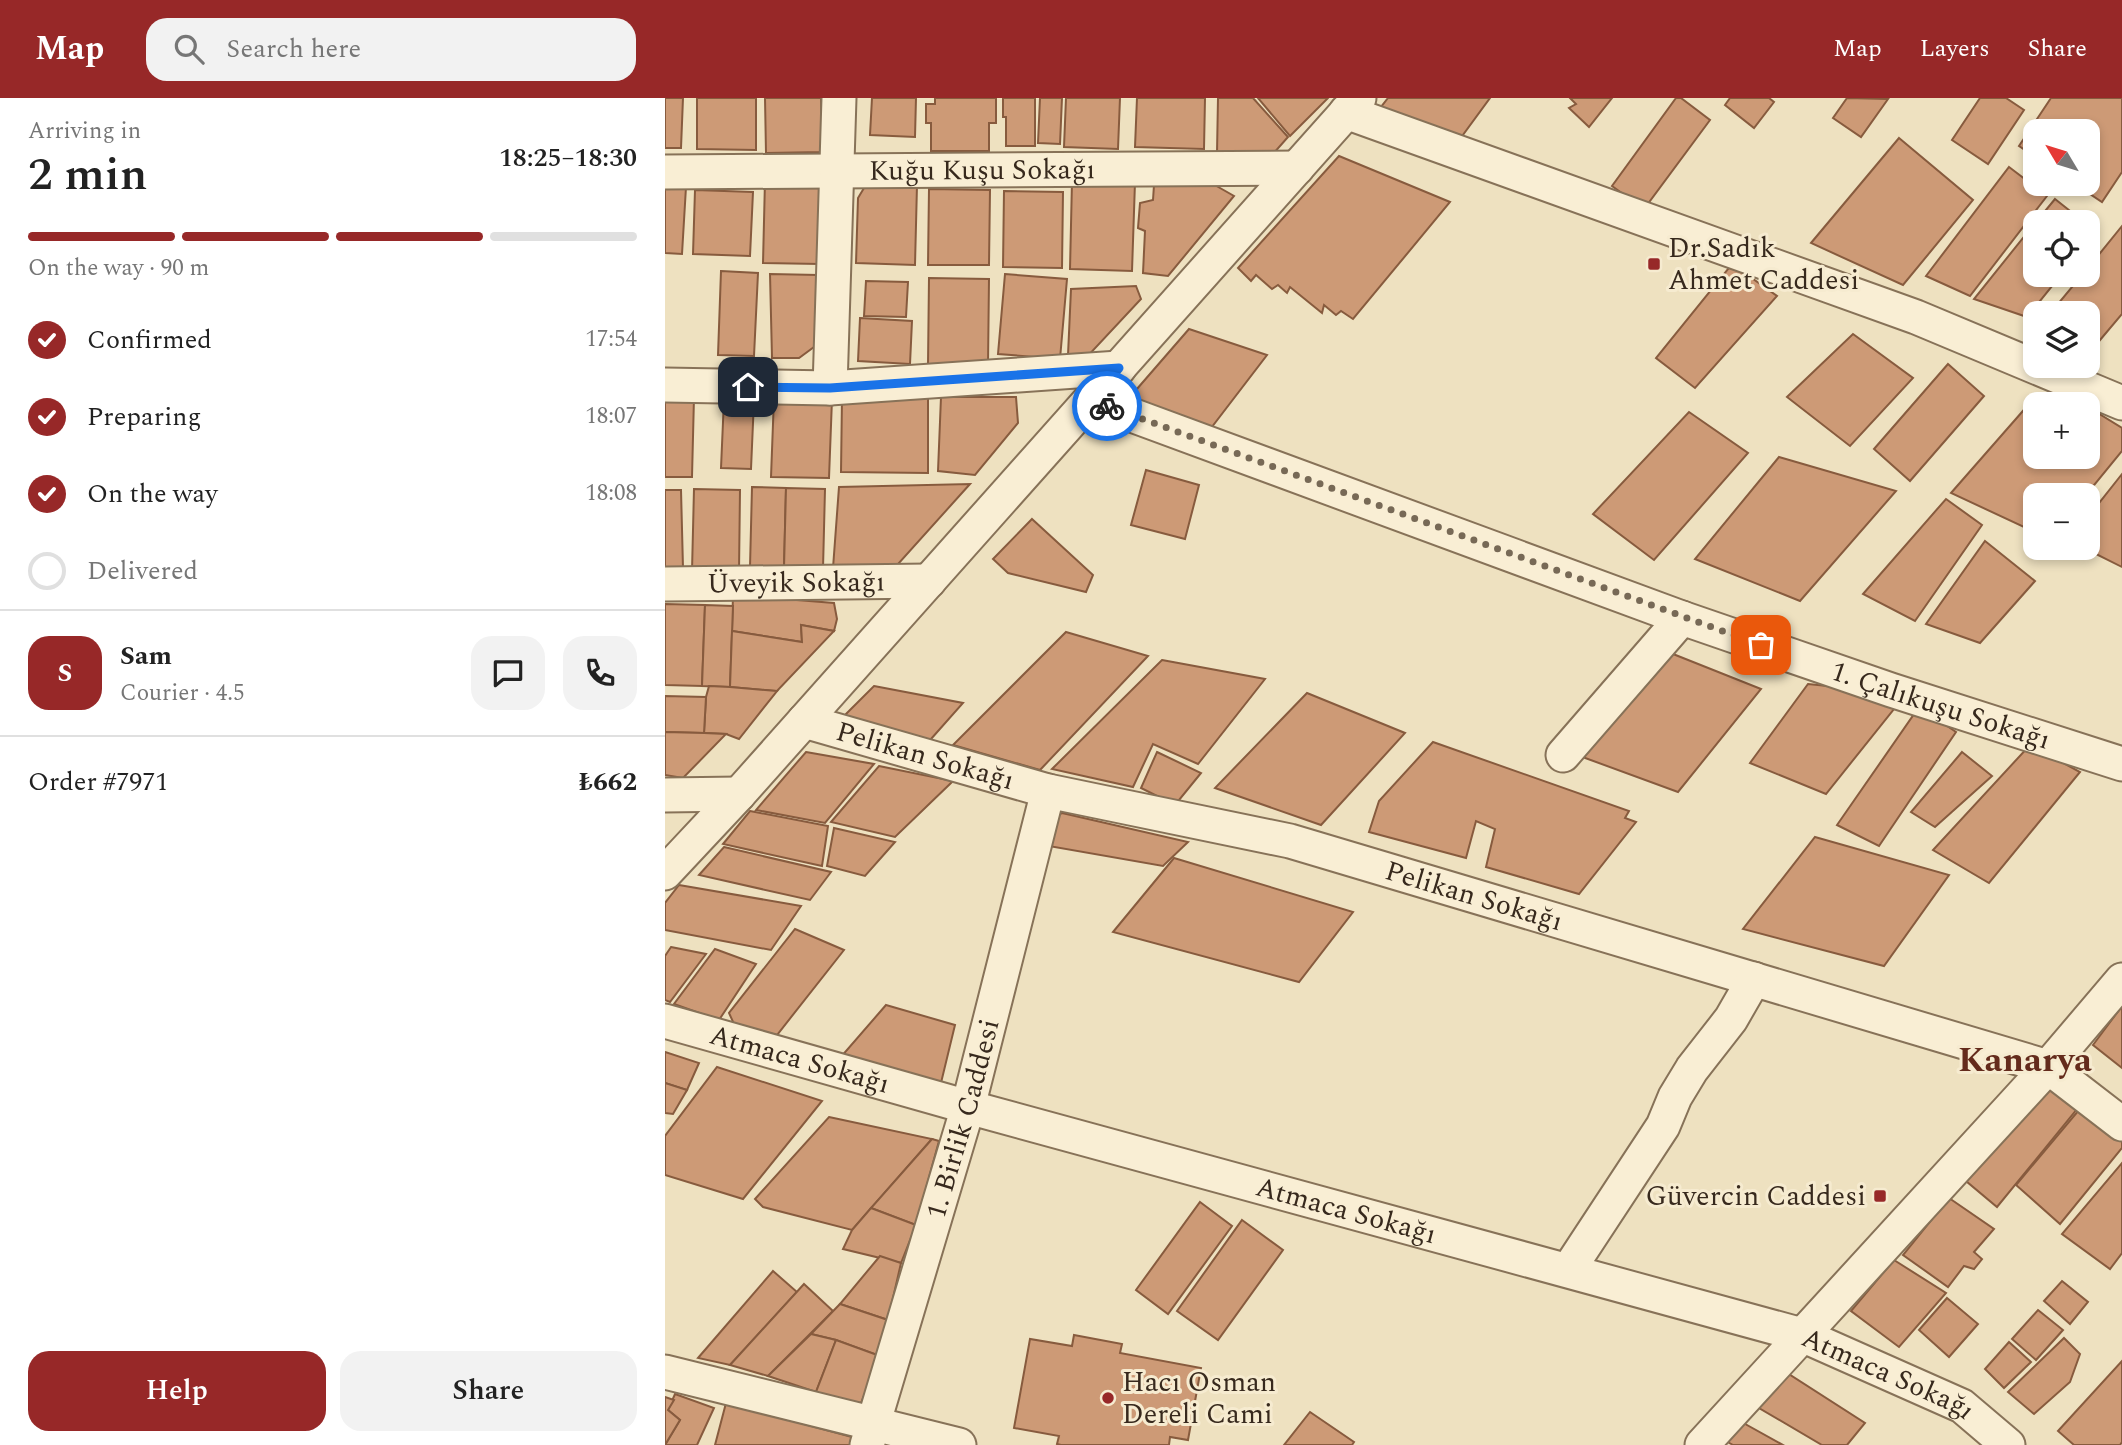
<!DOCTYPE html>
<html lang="en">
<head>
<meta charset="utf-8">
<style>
  :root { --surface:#fff; --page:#f2f2f2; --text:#222; --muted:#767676; --line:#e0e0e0; --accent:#972828 }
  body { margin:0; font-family:Spectral,serif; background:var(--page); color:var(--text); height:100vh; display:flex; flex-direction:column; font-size:26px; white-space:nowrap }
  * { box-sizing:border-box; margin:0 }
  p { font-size:23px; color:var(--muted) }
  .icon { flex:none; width:38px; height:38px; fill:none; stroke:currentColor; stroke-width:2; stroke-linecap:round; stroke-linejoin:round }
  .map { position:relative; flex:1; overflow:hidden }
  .drawer { display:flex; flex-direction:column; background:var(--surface); width:665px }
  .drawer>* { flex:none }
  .needle { width:46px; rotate:308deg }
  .fabs { position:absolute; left:1358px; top:21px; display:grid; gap:14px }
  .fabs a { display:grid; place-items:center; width:77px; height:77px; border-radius:14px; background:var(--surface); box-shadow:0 4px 10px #0003; font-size:35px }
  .pin { position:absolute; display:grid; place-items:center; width:60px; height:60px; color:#fff; margin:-30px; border-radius:14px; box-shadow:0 4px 10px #0006 }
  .courier { position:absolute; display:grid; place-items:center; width:70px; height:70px; margin:-35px; border:5px solid #1a73e8; border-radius:50%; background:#fff; color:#222; box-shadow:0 2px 9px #0007 }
  .summary em { font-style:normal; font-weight:600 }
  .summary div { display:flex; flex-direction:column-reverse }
  .summary { display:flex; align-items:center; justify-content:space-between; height:119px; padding:0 28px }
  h1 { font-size:46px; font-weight:600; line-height:52px }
  .bar { display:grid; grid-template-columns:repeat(4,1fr); gap:10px 7px; align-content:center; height:84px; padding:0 28px }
  .bar i { height:9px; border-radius:5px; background:var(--line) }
  .bar .on { background:var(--accent) }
  .bar p { grid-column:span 4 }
  .line { display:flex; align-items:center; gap:18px; padding:0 28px; border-top:2px solid var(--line) }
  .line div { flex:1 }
  .round { display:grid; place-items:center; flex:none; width:74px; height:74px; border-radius:21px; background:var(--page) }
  ol { padding:0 28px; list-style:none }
  li { display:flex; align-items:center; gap:21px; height:77px }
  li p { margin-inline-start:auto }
  li .icon { padding:7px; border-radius:50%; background:var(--accent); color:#fff; stroke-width:4 }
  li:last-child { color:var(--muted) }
  li i { width:38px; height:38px; border:4px solid var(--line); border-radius:50% }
  .action { display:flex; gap:14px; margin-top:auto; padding:14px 28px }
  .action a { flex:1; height:80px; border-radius:21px; background:var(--accent); color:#fff; font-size:28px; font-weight:600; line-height:80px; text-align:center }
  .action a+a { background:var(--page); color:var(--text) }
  header { display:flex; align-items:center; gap:42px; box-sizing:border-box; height:98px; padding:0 35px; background:var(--accent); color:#fff }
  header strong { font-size:33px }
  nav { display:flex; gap:38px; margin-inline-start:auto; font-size:24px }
  .search { width:490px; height:63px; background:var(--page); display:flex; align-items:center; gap:18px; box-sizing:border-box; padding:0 24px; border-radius:21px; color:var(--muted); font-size:26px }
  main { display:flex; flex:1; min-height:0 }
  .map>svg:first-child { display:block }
  .building { fill:#cd9a76; stroke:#875b3e; stroke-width:2 }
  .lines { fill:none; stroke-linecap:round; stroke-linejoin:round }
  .minor-casing { stroke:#877258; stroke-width:37 }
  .minor { stroke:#f9eed4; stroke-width:33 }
  .done { stroke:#776956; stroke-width:7; stroke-dasharray:0 12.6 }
  .route { stroke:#1a73e8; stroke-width:9 }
  .poi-dot { fill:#972828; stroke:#f6ebd0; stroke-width:2.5 }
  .labels { text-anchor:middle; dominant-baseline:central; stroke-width:6; stroke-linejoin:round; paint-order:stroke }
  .street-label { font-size:28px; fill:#37291d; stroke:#f6ebd0 }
  .poi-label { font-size:28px; fill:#37291d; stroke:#f6ebd0; text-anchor:start }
  .district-label { font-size:35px; font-weight:bold; fill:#642b1c; stroke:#f6ebd0 }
</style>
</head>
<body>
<header>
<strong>Map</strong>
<div class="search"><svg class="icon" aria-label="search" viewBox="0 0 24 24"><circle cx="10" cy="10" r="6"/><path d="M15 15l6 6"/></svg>Search here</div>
<nav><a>Map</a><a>Layers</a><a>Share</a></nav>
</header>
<main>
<section class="drawer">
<div class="summary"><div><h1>2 min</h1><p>Arriving in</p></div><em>18:25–18:30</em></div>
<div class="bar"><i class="on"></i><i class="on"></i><i class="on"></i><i></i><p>On the way · 90 m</p></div>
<ol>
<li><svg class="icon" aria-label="check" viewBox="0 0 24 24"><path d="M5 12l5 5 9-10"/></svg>Confirmed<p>17:54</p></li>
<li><svg class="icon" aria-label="check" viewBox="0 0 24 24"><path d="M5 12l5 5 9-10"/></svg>Preparing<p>18:07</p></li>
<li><svg class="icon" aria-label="check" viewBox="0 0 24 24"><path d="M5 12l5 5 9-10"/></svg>On the way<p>18:08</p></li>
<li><i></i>Delivered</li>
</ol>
<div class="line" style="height:126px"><b class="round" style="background:var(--accent);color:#fff">S</b><div><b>Sam</b><p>Courier · 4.5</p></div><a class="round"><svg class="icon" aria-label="chat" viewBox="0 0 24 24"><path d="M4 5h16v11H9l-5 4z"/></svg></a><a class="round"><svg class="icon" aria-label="phone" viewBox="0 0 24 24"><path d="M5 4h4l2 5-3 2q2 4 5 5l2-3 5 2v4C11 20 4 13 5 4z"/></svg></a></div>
<div class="line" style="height:91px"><div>Order #7971</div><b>₺662</b></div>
<div class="action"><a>Help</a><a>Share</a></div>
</section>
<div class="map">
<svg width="1457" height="1347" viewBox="0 0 1457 1347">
  <rect width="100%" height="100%" fill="#eee1c0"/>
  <g class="building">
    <path d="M0,0H18L16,50H0Z"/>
    <path d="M32,0H91V52L32,51Z"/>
    <path d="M100,0H156L157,54L101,55Z"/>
    <path d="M207,0H251L250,39L205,37Z"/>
    <path d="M270,0H331V25H324V53H266V25H261V6H270Z"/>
    <path d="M338,0H370V48H341V19H338Z"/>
    <path d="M375,0H397L395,46L373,45Z"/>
    <path d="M401,0H455L453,51L399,49Z"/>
    <path d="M472,0H540L539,51L470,49Z"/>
    <path d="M553,0H588L623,39L608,56L552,55Z"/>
    <path d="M593,0H663L625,38Z"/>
    <path d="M723,0H825L792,45L716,9Z"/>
    <path d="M905,0H947L924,29L904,10L911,6Z"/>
    <path d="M1011,0H1016L1045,22L979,111L947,88Z"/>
    <path d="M1065,0H1104L1109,4L1089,30L1060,7Z"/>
    <path d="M1182,0L1223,1L1196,39L1168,20Z"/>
    <path d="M1315,0H1341L1359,12L1323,66L1287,42Z"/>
    <path d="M1386,0H1457V74L1437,104L1410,86H1423V33H1370V59L1354,48Z"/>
    <path d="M1234,40L1308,102L1238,187L1146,145Z"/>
    <path d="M674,58L785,104L688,221L676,213L671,217L659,207L657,215L625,189L622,195L613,187L607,191L591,177L586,183L573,170Z"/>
    <path d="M1344,69L1382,98L1305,198L1261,178Z"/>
    <path d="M100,82H156L155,166L98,165Z"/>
    <path d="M407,83L470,84L467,173L405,171Z"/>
    <path d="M202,85L252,87L250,167L191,165L193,100Z"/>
    <path d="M548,86L569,98L503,178L478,175L480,133L473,130L475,105L488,102L489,87Z"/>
    <path d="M0,88L21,89L17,156L0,155Z"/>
    <path d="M264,91L325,92L324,167H263Z"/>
    <path d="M30,92L88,94L85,158L28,156Z"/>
    <path d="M339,93L398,94L397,170L338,169Z"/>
    <path d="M1390,101L1419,124H1371Z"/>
    <path d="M1370,125V177H1396L1362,219L1309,201Z"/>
    <path d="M1457,128V216L1430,248L1423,242V215H1390L1387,213L1417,177H1423V170Z"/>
    <path d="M1067,166L1112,198L1030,290L991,260Z"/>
    <path d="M56,173L93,175L89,258L53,257Z"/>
    <path d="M105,176L153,177V246L134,260H107Z"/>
    <path d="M340,176L402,181L395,261L333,256Z"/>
    <path d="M264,180L324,181L323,268L263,267Z"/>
    <path d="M201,183L243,184L241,219L199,218Z"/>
    <path d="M471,188L476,201L420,261L403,257L406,191Z"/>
    <path d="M195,220L247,223L245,266L193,263Z"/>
    <path d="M524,231L602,257L543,334L465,299Z"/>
    <path d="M1188,236L1248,280L1185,348L1122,299Z"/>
    <path d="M1283,266L1319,298L1245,383L1209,351Z"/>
    <path d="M1404,298L1418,306H1370V359H1423V309L1457,330V353L1421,397H1370V434L1286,395L1364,306Z"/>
    <path d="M0,299H29L27,379H0Z"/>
    <path d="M109,299L167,301L164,380L106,379Z"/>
    <path d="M177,299H263V375L176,374Z"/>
    <path d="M276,299H351L353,325L310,377L273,373Z"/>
    <path d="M59,301L89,302L86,371L56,370Z"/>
    <path d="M1024,314L1083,355L989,462L928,416Z"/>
    <path d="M1114,359L1231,393L1135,503L1030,461Z"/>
    <path d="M481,372L534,387L520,441L466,427Z"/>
    <path d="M1457,376V469L1419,450H1423V419Z"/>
    <path d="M305,386L225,475L168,470L174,389Z"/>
    <path d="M87,389L121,390L119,470L85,469Z"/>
    <path d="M121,390L160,391L158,471L119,470Z"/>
    <path d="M29,391L75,392L74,474L27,473Z"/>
    <path d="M0,392H16L18,470H0Z"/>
    <path d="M1281,401L1317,427L1250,523L1198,496Z"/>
    <path d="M367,421L428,477L421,494L343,475L328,461Z"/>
    <path d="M1320,443L1370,483L1315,545L1261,526Z"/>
    <path d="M68,497L169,505L172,521L169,533L136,527L137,544L67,533Z"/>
    <path d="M0,506L40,507L37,588L0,587Z"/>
    <path d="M40,507L68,508L65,589L37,588Z"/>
    <path d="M136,527L169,533L112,593L65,589L67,533L137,544Z"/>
    <path d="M401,534L483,558L375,672L288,647Z"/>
    <path d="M1003,554L1096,591L1013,694L912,657Z"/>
    <path d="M497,562L600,581L533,666L488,646L468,689L387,671Z"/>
    <path d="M1143,586L1241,596L1161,696L1085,665Z"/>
    <path d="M44,588L65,589L112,593L74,641L61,636L39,635L41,599Z"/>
    <path d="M209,588L298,605L258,650L180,628L181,616Z"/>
    <path d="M642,595L740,635L656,727L550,690Z"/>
    <path d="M0,598L41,599L39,635L0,634Z"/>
    <path d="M1254,609L1291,634L1214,748L1172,727Z"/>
    <path d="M0,634L39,635L61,636L18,680L0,677Z"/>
    <path d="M768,644L964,713L960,720L971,724L914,796L821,769L830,731L811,723L801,760L704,734L714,703Z"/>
    <path d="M1365,647L1415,674L1324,785L1268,752Z"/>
    <path d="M141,654L209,666L160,725L91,712Z"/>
    <path d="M492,654L536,675L510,707L476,690Z"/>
    <path d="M1297,654L1327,678L1270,729L1246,714Z"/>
    <path d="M214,668L288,683L230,739L166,724Z"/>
    <path d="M85,713L163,728L157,768L58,746Z"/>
    <path d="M397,715L523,744L498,768L378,747L383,724Z"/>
    <path d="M169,730L230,744L200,778L162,768Z"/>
    <path d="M1150,739L1284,777L1219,868L1078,831Z"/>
    <path d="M59,749L166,774L145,802L34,777Z"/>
    <path d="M509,760L688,814L634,884L448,834Z"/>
    <path d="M14,787L136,808L106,852L0,832V805Z"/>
    <path d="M130,831L179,852L112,937L69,926L64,915Z"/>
    <path d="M6,849L41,856L5,904L0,902V858Z"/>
    <path d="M50,851L91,866L54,922L9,906Z"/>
    <path d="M221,907L290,927L275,989L175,960Z"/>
    <path d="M1457,908V970L1428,947Z"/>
    <path d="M0,954L34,965L22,992L0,985Z"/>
    <path d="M52,969L157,1003L78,1101L0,1077V1038Z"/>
    <path d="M1382,984L1413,1010L1332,1109L1301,1083Z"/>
    <path d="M0,985L22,992L8,1016L0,1015Z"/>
    <path d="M1419,1006L1457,1036V1050L1395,1126L1351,1087Z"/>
    <path d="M164,1019L267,1041L187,1132L98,1109L90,1101Z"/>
    <path d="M267,1041L274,1043L251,1127L206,1110Z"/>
    <path d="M1457,1065V1155L1445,1171L1397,1136Z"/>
    <path d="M1284,1100L1329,1131L1309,1154L1317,1161L1309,1171L1299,1168L1283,1189L1238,1157Z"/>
    <path d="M535,1104L567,1128L503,1216L471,1192Z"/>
    <path d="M206,1110L251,1127L236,1165L178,1151L187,1132Z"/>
    <path d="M577,1122L618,1152L553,1242L512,1213Z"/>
    <path d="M215,1158L236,1165L223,1222L175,1206Z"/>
    <path d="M1229,1162L1281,1195L1234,1249L1186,1213Z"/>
    <path d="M108,1173L132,1194L65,1267L33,1260Z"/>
    <path d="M1397,1183L1423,1204L1405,1226L1379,1203Z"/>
    <path d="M139,1186L168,1213L103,1278L65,1267Z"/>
    <path d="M1282,1200L1313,1226L1284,1259L1254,1232Z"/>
    <path d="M175,1206L223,1222L215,1258L171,1242L146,1236Z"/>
    <path d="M1373,1212L1398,1232L1371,1262L1347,1241Z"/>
    <path d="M146,1236L171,1242L151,1294L103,1278Z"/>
    <path d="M409,1237L457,1246L455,1255L536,1270L523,1342L505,1339L504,1347H396L392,1346L394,1338L349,1330L365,1241L407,1248Z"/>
    <path d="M1399,1240L1415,1256L1405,1284L1369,1316L1343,1294Z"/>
    <path d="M171,1242L215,1258L194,1310L151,1294Z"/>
    <path d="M1344,1244L1366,1264L1339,1290L1320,1271Z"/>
    <path d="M1457,1263V1344L1455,1347H1409L1393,1333Z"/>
    <path d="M1113,1269L1200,1325L1182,1347H1157L1082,1303Z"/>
    <path d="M10,1296L49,1310L32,1347H0L15,1322L3,1312Z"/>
    <path d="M0,1299L9,1302L3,1312L15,1322L0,1347Z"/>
    <path d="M61,1305L187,1339L185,1347H50Z"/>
    <path d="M645,1314L689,1344L687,1347H619Z"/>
    <path d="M1073,1322L1118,1347H1068L1061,1343Z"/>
  </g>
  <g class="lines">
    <defs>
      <g id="minor">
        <path d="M681,14L1251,219L1457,305"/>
        <path id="s1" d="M0,74L632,70"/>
        <path d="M0,287L165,290L454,270"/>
        <path d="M165,290L174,0"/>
        <path id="s2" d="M426,302L1017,520L1226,592L1457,666"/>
        <path id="s3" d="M0,486L264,483"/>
        <path id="s4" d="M139,623L383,693L625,743L1383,969L1457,1026"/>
        <path d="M898,657L1017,520"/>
        <path d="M0,697L74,696"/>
        <path d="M0,775L74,696L694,0"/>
        <path id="s5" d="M0,923L303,1009L1137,1237L1297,1308L1343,1347"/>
        <path d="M904,1171L998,1028L1010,999L1027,971L1066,921L1089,881"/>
        <path d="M0,1274L294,1347"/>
        <path id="s6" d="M202,1347L303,1009L383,693"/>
        <path d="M1037,1347L1383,969L1457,882"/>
      </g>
    </defs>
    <use href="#minor" class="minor-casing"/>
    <use href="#minor" class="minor"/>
  </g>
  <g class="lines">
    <path class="done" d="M442,308L1096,547"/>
    <path class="route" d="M83,289L165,290L454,270L426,302L442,308"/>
  </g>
  <g class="poi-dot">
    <rect x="982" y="159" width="14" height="14" rx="3.5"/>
    <rect x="1208" y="1091" width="14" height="14" rx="3.5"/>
    <circle cx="443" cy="1300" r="7"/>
  </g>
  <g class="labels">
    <g class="street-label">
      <text stroke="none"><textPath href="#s1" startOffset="317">Kuğu Kuşu Sokağı</textPath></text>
      <text stroke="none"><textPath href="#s3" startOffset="131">Üveyik Sokağı</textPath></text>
      <text stroke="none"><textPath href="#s2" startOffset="903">1. Çalıkuşu Sokağı</textPath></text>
      <text stroke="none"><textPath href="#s4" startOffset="126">Pelikan Sokağı</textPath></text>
      <text stroke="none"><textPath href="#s4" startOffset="693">Pelikan Sokağı</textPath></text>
      <text stroke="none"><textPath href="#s5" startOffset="140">Atmaca Sokağı</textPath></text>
      <text stroke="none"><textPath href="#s6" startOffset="340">1. Birlik Caddesi</textPath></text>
      <text stroke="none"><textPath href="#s5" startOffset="707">Atmaca Sokağı</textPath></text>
      <text stroke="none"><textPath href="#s5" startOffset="1274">Atmaca Sokağı</textPath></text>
    </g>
    <g class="poi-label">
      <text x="1003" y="150">Dr.Sadık<tspan x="1003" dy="32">Ahmet Caddesi</tspan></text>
      <text x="1201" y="1098" text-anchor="end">Güvercin Caddesi</text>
      <text x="457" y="1284">Hacı Osman<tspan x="457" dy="32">Dereli Cami</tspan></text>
    </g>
    <g class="district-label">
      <text x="1360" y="962">Kanarya</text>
    </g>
  </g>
</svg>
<div class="fabs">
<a><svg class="needle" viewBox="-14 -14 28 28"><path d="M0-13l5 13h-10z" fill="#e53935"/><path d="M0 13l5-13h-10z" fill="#767676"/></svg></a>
<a><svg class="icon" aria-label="locate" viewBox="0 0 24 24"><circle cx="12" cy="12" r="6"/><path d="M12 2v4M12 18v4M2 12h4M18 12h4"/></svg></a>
<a><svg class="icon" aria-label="layers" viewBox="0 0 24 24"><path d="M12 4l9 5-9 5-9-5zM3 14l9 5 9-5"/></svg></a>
<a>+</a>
<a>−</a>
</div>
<div class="pin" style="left:1096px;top:547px;background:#ea580c"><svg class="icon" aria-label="bag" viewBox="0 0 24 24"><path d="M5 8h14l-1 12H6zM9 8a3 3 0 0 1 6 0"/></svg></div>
<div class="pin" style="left:83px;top:289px;background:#1f2937"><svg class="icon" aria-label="home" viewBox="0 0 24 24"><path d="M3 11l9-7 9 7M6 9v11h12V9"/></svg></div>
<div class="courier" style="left:442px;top:308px"><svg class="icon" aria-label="bike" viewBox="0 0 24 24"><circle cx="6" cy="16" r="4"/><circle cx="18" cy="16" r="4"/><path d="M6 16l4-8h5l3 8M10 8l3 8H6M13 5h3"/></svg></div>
</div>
</main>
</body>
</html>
